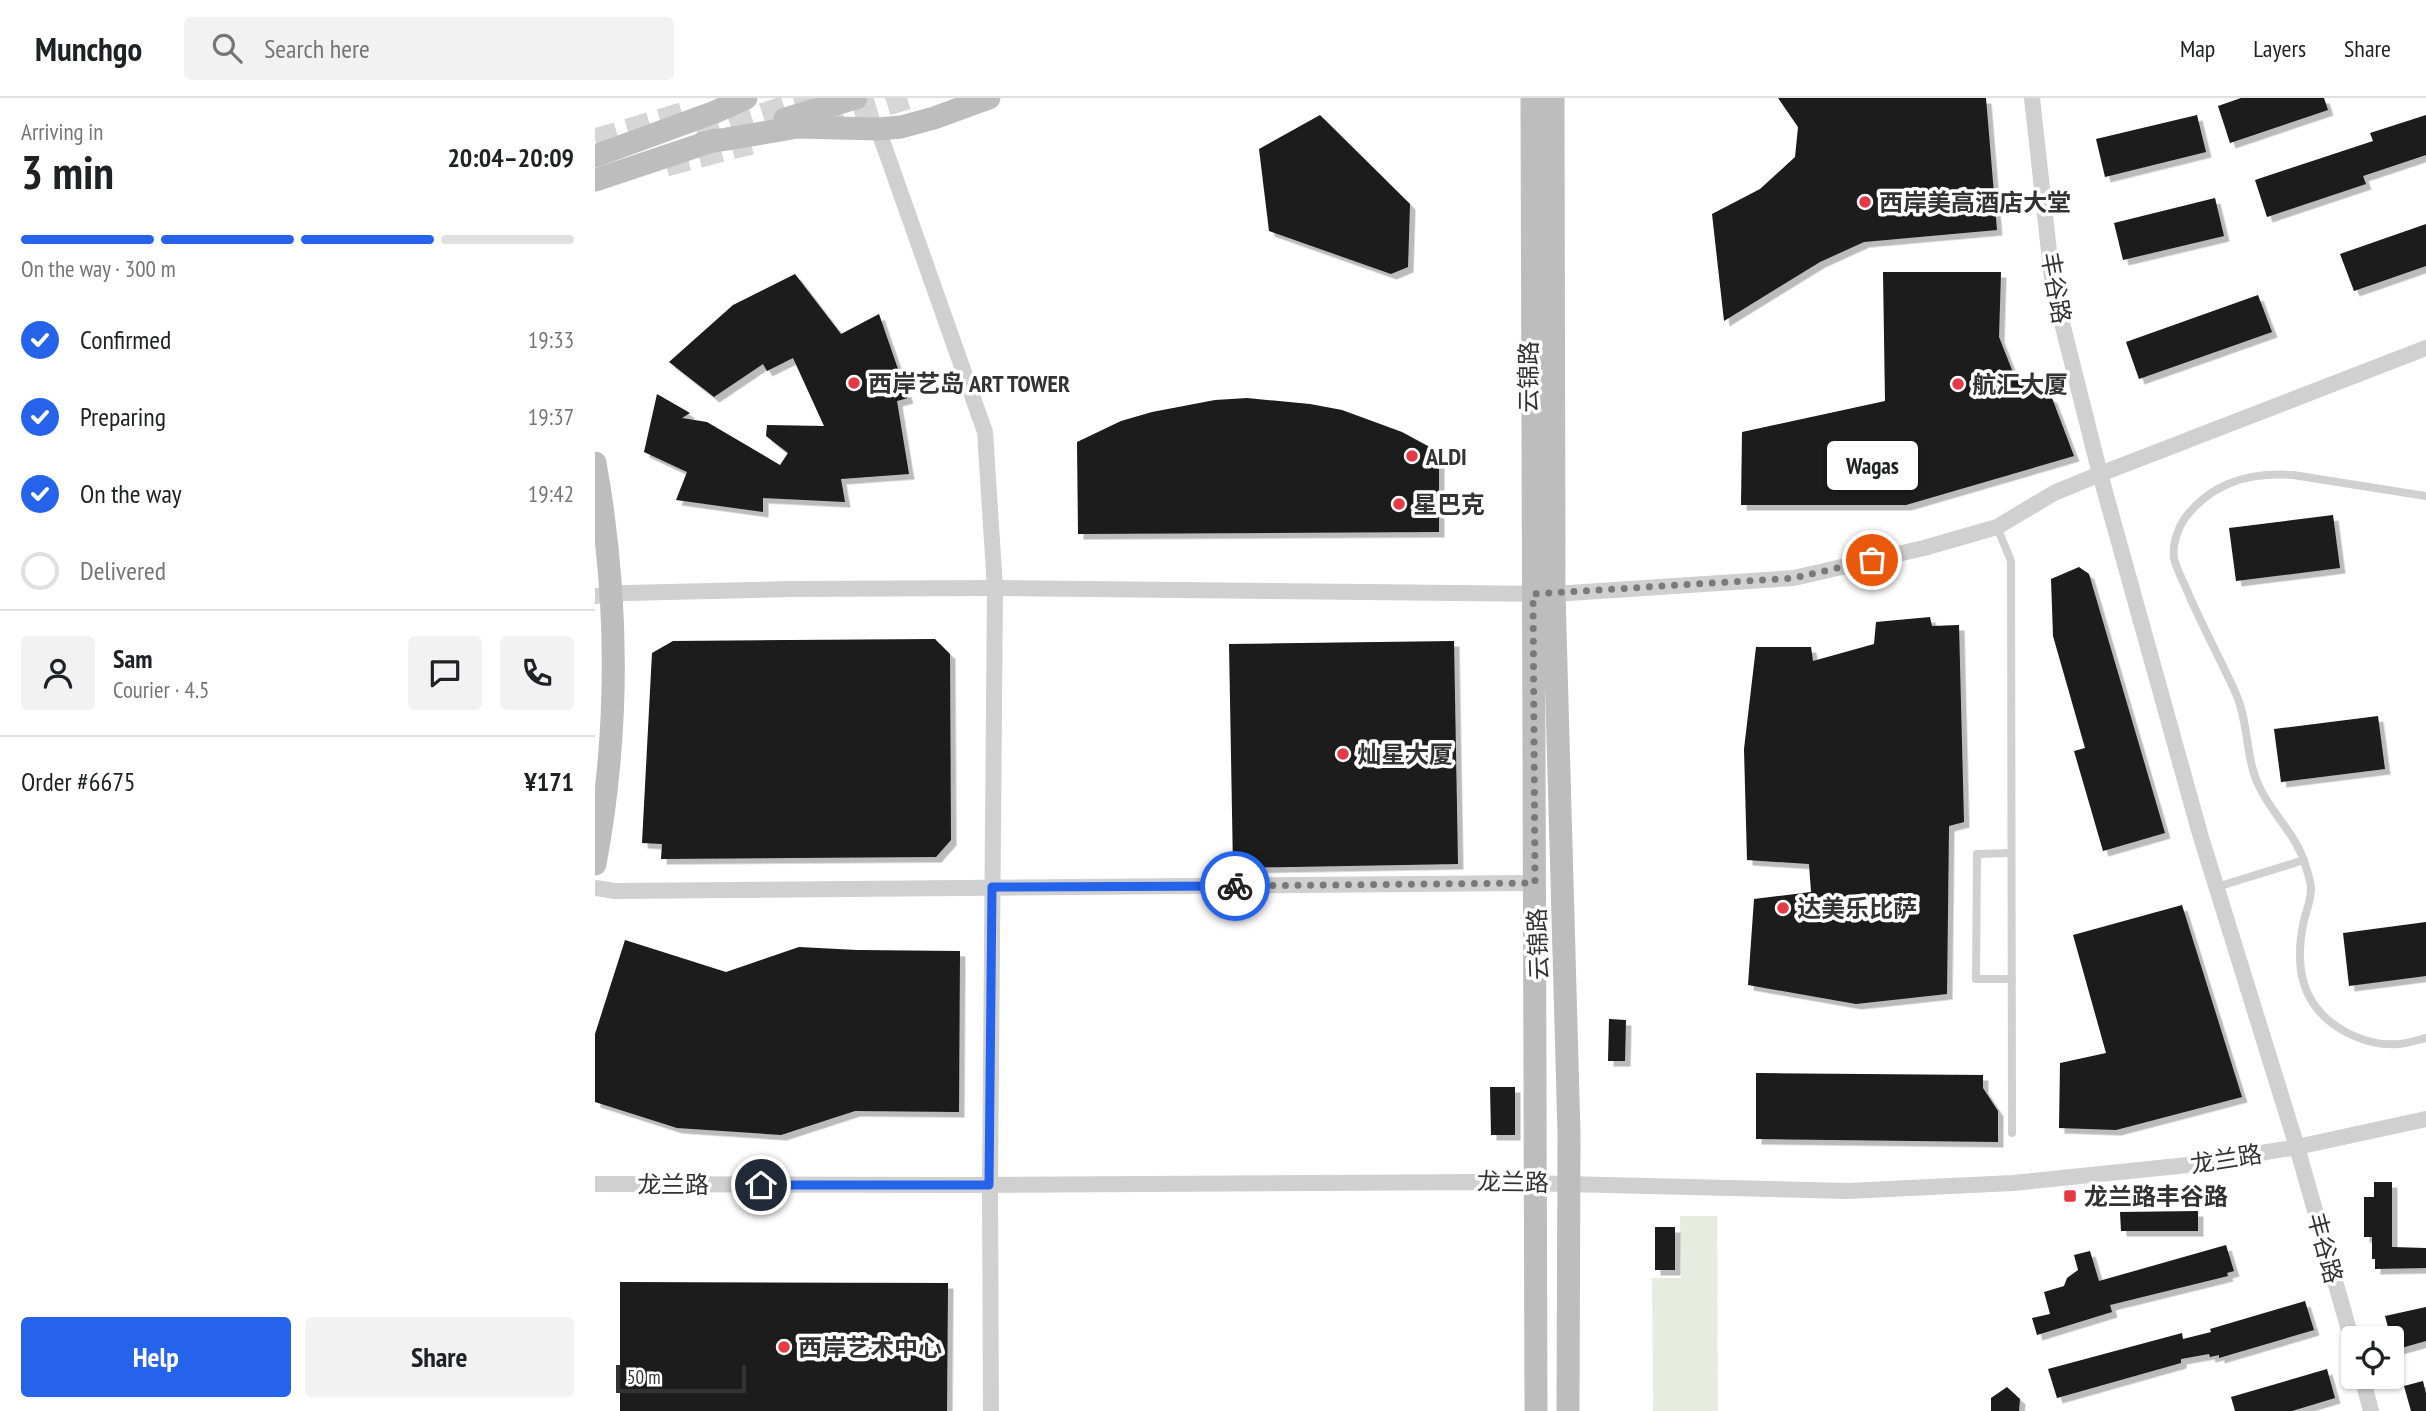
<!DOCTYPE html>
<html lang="en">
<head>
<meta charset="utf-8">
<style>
  :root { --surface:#fff; --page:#f2f2f2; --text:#202124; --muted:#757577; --line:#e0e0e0; --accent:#2563eb }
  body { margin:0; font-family:"PT Sans Narrow","Noto Sans SC",sans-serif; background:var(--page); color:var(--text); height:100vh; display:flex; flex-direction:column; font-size:26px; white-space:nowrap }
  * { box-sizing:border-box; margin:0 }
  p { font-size:23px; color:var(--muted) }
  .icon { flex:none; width:38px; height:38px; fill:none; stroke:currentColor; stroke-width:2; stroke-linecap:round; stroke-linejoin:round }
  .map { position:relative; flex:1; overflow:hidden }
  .details { display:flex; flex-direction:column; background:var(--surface); width:595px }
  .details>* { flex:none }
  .tools { position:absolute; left:1746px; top:1228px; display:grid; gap:14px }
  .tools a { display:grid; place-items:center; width:63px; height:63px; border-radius:7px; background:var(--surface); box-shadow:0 2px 5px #0004; font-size:35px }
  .scale { position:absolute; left:21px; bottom:18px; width:130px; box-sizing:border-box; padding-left:7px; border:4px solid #333; border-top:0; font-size:19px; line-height:24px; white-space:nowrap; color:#333; -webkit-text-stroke:5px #fff; paint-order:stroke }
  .pin { position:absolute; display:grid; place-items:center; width:60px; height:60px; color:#fff; margin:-30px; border:4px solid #fff; border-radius:50%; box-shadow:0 2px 7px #0007 }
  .courier { position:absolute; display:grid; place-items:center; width:70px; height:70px; margin:-35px; border:5px solid #2563eb; border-radius:50%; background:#fff; color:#222; box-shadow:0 2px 9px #0007 }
  .bubble { position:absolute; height:49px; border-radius:7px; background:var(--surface); box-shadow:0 2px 5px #0004; font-size:23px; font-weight:700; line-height:49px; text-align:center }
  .head em { font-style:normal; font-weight:700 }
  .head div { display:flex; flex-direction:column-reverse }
  .head { display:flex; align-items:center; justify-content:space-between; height:119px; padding:0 21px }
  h1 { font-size:46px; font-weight:700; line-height:52px }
  .bar { display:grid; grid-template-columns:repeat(4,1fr); gap:10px 7px; align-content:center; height:84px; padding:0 21px }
  .bar i { height:9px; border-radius:5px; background:var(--line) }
  .bar .active { background:var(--accent) }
  .bar p { grid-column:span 4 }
  .line { display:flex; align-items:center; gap:18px; padding:0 21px; border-top:2px solid var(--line) }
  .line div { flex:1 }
  .round { display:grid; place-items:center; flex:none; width:74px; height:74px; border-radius:7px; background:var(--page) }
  ol { padding:0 21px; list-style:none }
  li { display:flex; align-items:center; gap:21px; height:77px }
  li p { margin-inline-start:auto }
  li .icon { padding:7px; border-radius:50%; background:var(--accent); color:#fff; stroke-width:4 }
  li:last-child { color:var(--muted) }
  li i { width:38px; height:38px; border:4px solid var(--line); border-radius:50% }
  .button { display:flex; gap:14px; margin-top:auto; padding:14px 21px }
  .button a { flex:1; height:80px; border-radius:7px; background:var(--accent); color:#fff; font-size:28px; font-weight:700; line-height:80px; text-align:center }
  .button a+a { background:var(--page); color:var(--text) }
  header { display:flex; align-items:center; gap:42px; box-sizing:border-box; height:98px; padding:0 35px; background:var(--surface); border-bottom:2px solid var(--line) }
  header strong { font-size:33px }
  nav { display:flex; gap:38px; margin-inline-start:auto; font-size:24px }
  .search { width:490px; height:63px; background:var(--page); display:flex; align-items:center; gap:18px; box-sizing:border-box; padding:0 24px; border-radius:7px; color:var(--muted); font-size:26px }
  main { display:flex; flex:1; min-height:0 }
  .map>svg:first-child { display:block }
  .green { fill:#e6ecdf }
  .building { fill:#1a1a1a; filter:url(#shadow) }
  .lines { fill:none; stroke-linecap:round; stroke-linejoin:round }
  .secondary-tunnel { stroke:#d6d6d6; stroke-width:23; stroke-dasharray:23 11; stroke-linecap:butt }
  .lane { stroke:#d0d0d0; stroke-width:8 }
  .street { stroke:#d0d0d0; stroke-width:16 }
  .secondary { stroke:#bdbdbd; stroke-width:23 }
  .done { stroke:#7a7a7a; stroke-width:7; stroke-dasharray:0 12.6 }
  .route { stroke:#2563eb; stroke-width:9 }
  .poi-dot { fill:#e63946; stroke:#fff; stroke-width:2.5 }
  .labels { text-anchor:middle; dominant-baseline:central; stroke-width:7; stroke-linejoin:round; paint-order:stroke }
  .poi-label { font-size:24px; font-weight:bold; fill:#333; stroke:#fff; text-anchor:start }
  .street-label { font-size:24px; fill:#333; stroke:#fff }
</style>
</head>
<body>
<header>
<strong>Munchgo</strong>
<div class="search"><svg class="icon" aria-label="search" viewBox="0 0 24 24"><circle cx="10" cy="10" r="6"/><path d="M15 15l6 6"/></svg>Search here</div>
<nav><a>Map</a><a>Layers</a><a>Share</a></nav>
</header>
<main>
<section class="details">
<div class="head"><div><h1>3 min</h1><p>Arriving in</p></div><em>20:04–20:09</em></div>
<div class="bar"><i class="active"></i><i class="active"></i><i class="active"></i><i></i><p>On the way · 300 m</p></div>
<ol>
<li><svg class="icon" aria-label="check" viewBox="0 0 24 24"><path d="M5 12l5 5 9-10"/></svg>Confirmed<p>19:33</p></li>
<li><svg class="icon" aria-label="check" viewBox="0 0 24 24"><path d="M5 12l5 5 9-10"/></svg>Preparing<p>19:37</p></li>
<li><svg class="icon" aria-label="check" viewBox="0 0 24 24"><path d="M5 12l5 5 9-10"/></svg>On the way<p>19:42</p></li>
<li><i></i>Delivered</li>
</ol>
<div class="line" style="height:126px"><a class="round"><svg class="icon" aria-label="person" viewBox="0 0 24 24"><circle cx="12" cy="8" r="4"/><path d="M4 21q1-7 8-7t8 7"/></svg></a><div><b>Sam</b><p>Courier · 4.5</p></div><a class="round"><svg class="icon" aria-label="chat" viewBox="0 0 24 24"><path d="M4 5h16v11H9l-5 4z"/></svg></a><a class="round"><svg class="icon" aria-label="phone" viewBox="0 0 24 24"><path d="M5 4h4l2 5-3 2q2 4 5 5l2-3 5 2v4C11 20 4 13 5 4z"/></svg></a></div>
<div class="line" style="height:91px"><div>Order #6675</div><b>¥171</b></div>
<div class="button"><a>Help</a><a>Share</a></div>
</section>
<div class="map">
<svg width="1831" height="1313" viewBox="0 0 1831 1313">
  <defs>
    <filter id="shadow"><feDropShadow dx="5.5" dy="5.5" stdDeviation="0" flood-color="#0004"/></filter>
  </defs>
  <rect width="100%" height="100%" fill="#fff"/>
  <path class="green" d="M1085,1118H1122L1123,1313H1058L1057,1180H1086Z"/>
  <g class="building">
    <path d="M1183,0H1391L1402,132L1269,144L1225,164L1129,223L1117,116L1165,91L1200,59L1203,29Z"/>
    <path d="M1646,0H1729L1733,12L1635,45L1623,8Z"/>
    <path d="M725,17L815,106L813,169L796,176L674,133L664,51Z"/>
    <path d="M1602,17L1611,54L1510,79L1501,41Z"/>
    <path d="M1831,17V57L1768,78L1771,86L1672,119L1660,82L1778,43L1775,35Z"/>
    <path d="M1620,100L1629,138L1528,162L1519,125Z"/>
    <path d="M1831,126V168L1759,193L1745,156Z"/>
    <path d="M1288,174H1406L1404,239L1417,272L1457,300L1479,358L1311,407H1146L1147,334L1290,303Z"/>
    <path d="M200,176L246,236L284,216L313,300L302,303L314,376L246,381L250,404L168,400V414L81,402L92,374L49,354L62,296L95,315L87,320L112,324L185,367L193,355L171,338L172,327L229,328L198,260L172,273L168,266L119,299L74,264L138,207Z"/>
    <path d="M1663,197L1677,234L1544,281L1531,244Z"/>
    <path d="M652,300L715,306L747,312L807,334L844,354V434L483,436L482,344L526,323L557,314L620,302Z"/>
    <path d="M1738,417L1745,470L1641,483L1634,430Z"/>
    <path d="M1484,469L1494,476L1570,735L1508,753L1479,653L1490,650L1458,538L1456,481Z"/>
    <path d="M1335,519L1337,528L1364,527L1369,724L1354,728L1352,896L1261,906L1153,887L1159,801L1216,794L1214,766L1152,762L1149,651L1161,549H1216L1218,563L1279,546L1281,524Z"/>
    <path d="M340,541L355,556L356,742L341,759L66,761L67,746L47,745L57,555L78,543Z"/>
    <path d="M859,543L863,766L638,770L634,546Z"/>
    <path d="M1783,618L1790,671L1686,684L1679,631Z"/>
    <path d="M1587,807L1647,999L1521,1032L1464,1030L1465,965L1511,955L1478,837Z"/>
    <path d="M1831,824V878L1754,888L1748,835Z"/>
    <path d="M30,842L131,874L204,849L262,852L365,853L364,1014L260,1013L186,1037L82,1030L0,1004V936Z"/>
    <path d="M1014,921L1031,922L1030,963H1013Z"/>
    <path d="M1161,975L1388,977V990L1403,1013V1044L1161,1041Z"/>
    <path d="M895,989H920V1037H896Z"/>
    <path d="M1779,1084H1797V1149L1831,1150V1170L1780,1171V1161H1777V1139H1769V1099H1779Z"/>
    <path d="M1603,1113V1133H1526L1525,1114Z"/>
    <rect x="1060" y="1129" width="20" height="43"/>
    <path d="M1631,1147L1639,1173L1632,1175L1633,1178L1515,1207L1517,1214L1442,1237L1437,1220L1455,1216L1449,1194L1469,1188L1472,1180L1483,1172L1479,1157L1495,1153L1504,1183Z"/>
    <path d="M25,1184L353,1185L352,1313H25Z"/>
    <path d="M1710,1203L1719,1232L1624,1260V1257L1615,1259L1614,1256L1586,1261V1265L1462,1300L1453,1271L1587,1235L1588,1241L1616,1234L1615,1231Z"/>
    <path d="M1831,1209V1243L1799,1252L1790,1218Z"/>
    <path d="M1732,1271L1740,1300L1697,1313H1640L1636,1299Z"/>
    <path d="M1828,1283L1831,1296V1313H1816L1809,1288Z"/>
    <path d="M1412,1289L1425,1301L1424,1313H1396V1300Z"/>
  </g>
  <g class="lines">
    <g class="secondary-tunnel">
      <path d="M227,26L312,0"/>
      <path d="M103,38L218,0"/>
      <path d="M0,42L90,15"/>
      <path d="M71,67L156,45"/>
    </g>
    <g class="lane">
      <path d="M1831,398L1698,377C1655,374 1617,384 1590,420C1583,430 1577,447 1579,460C1581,470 1587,481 1591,490C1606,526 1625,560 1641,596C1654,625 1650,659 1664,688C1676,715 1701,736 1710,766C1712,773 1716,783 1716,791C1716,804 1710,815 1708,827C1703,853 1703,882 1718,905C1736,932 1773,949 1805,946C1814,945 1823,942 1831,940"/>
      <path d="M1402,429L1416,463L1417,1035"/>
      <path d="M1416,755L1382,756L1381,881H1417"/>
      <path d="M1622,789L1709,762"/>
    </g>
    <g class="street">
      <path d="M1437,0L1458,189L1505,376L1605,736L1702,1049L1759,1250"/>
      <path d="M283,31L390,334L400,490L395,1087L396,1313"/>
      <path d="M0,498L31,495L196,491L400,490L959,496L1199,480L1329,450L1402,429L1459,395L1505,376L1831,250"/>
      <path d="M0,790L20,793L940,785"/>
      <path d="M0,1086L360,1087L893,1084L1253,1093L1418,1085L1593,1067L1702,1049L1831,1021"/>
      <path d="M1767,1279L1776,1313"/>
    </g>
    <g class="secondary">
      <path d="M937,0L941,1313"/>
      <path d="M958,0L959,496L974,1035L973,1313"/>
      <path d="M190,21L261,0"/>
      <path d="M108,45L203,29L283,31L306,29L339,20L394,0"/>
      <path d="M0,58L120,14L151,0"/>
      <path d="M0,82L120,42"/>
      <path d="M0,365C24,499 25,632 0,766"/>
    </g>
  </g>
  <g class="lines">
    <path class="done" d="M640,788L940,785L938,496L1199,480L1277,462"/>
    <path class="route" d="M166,1087H394L397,789L640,788"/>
  </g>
  <g class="poi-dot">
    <circle cx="1270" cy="104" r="7"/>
    <circle cx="259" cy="285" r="7"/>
    <circle cx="1363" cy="286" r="7"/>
    <circle cx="817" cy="358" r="7"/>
    <circle cx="804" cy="406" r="7"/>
    <circle cx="748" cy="656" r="7"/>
    <circle cx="1188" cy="810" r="7"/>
    <rect x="1468" y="1091" width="14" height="14" rx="3.5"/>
    <circle cx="189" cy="1249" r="7"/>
  </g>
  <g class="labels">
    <g class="poi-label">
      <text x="1284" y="104">西岸美高酒店大堂</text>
      <text x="273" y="285">西岸艺岛 ART TOWER</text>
      <text x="1377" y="286">航汇大厦</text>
      <text x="831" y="358">ALDI</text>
      <text x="818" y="406">星巴克</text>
      <text x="762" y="656">灿星大厦</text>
      <text x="1202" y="810">达美乐比萨</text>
      <text x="1489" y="1098">龙兰路丰谷路</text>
      <text x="203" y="1249">西岸艺术中心</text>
    </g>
    <g class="street-label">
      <text transform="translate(1461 190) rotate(80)">丰谷路</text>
      <text transform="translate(933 279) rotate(-90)">云锦路</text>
      <text transform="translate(943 846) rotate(-92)">云锦路</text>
      <text transform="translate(1631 1061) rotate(-9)">龙兰路</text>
      <text transform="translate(918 1084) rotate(1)">龙兰路</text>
      <text x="78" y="1086">龙兰路</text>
      <text transform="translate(1730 1150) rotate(75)">丰谷路</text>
    </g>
  </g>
</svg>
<div class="tools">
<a><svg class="icon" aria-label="locate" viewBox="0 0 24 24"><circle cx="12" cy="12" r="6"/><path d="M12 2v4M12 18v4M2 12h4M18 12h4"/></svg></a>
</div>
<div class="scale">50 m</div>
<div class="pin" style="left:1277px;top:462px;background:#ea580c"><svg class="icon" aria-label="bag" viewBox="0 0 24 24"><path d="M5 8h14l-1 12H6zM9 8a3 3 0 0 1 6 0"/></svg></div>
<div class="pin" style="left:166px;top:1087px;background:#1f2937"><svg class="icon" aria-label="home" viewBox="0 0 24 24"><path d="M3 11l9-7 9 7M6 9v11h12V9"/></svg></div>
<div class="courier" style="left:640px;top:788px"><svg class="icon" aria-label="bike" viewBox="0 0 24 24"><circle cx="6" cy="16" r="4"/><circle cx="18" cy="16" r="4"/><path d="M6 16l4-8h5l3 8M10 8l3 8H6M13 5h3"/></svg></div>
<div class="bubble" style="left:1232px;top:343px;width:91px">Wagas</div>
</div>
</main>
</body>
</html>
